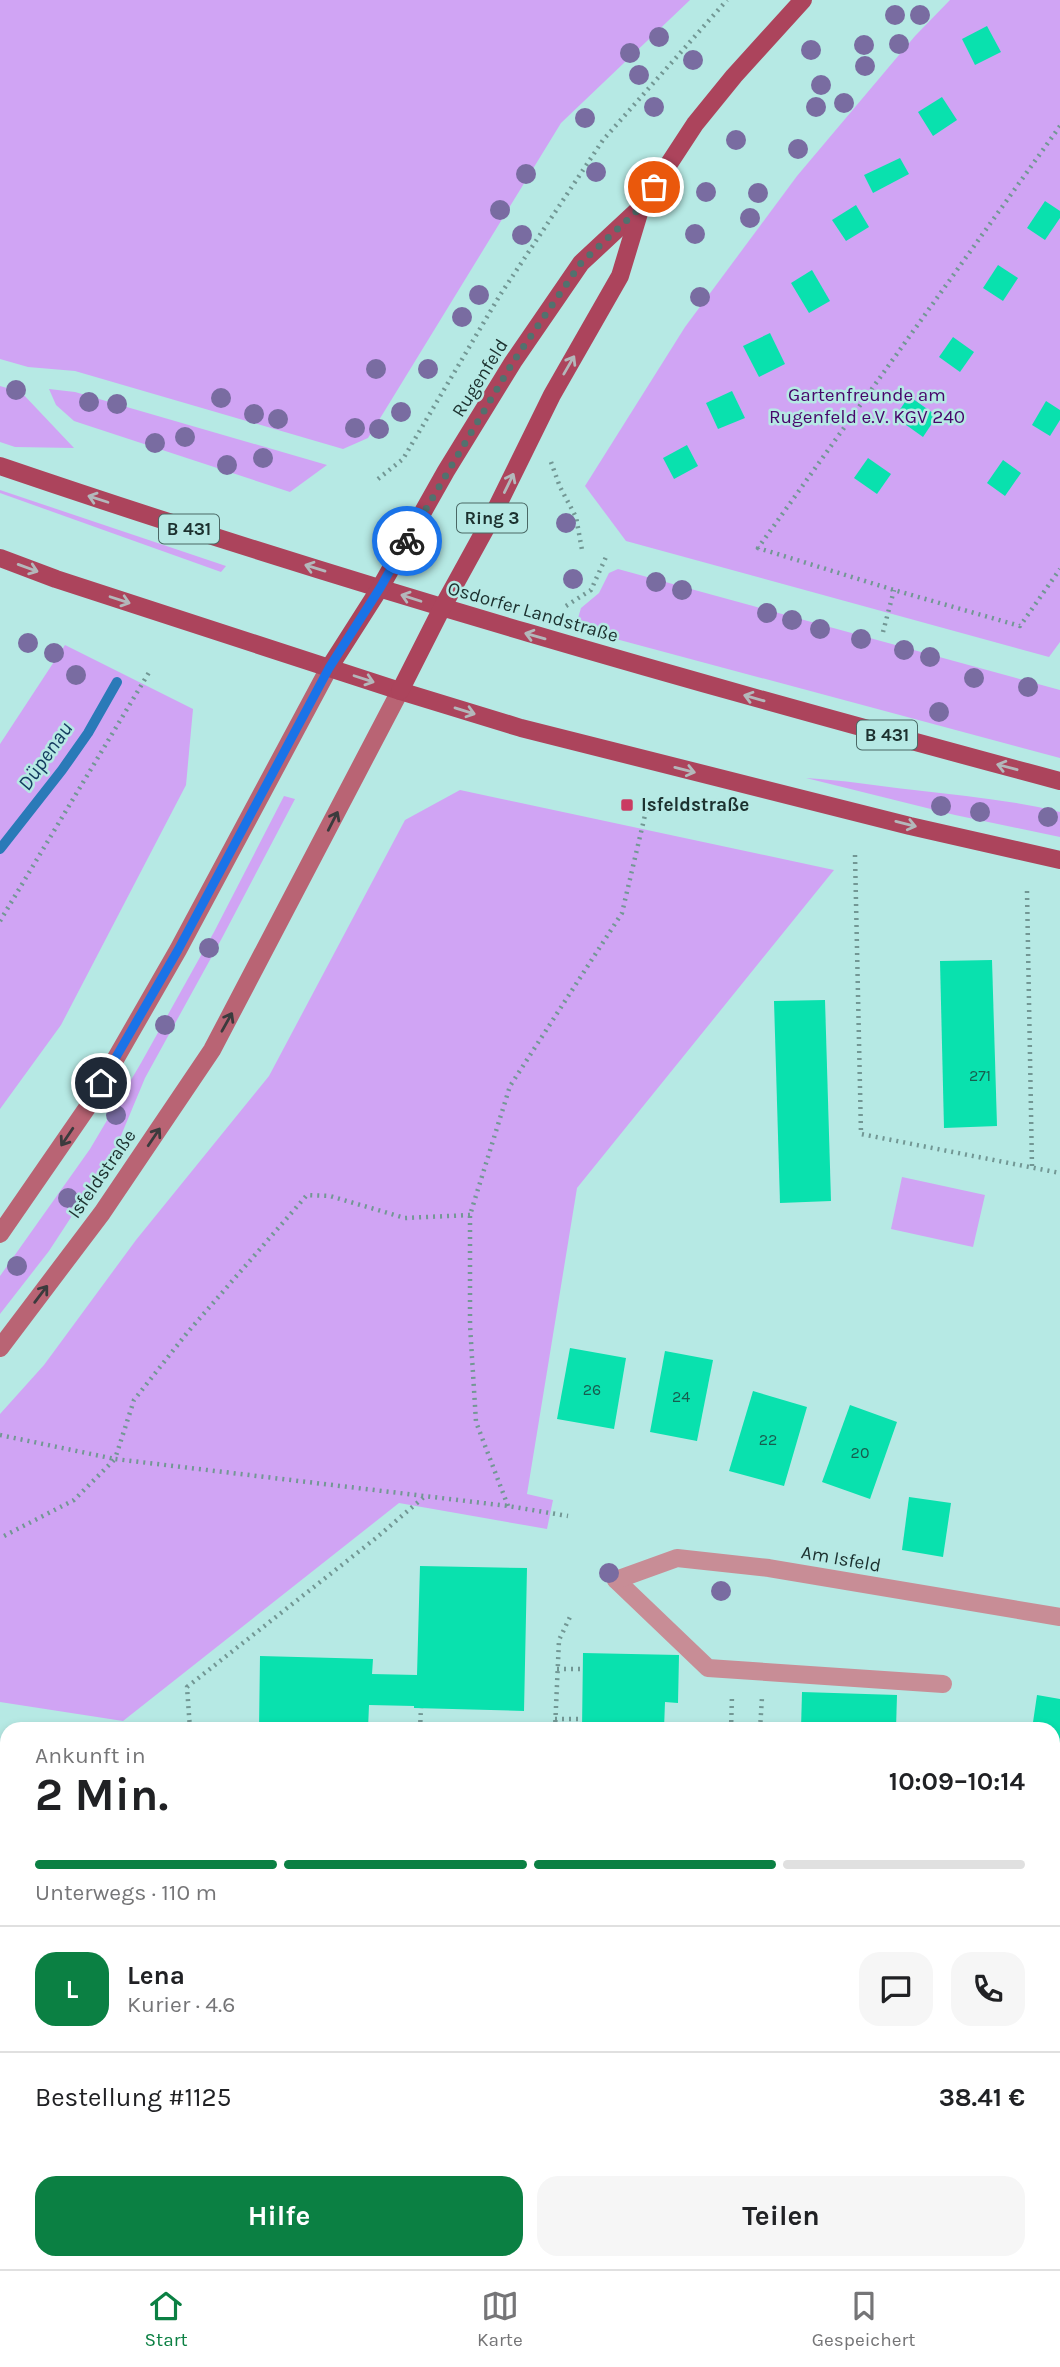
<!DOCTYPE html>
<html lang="de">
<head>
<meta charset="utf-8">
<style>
  :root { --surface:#fff; --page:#f6f6f6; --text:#202124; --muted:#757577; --line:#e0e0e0; --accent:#0b8043 }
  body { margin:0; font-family:Karla,sans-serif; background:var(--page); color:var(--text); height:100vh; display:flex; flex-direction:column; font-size:26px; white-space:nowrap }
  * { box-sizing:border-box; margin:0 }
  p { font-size:23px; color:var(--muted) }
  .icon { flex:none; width:38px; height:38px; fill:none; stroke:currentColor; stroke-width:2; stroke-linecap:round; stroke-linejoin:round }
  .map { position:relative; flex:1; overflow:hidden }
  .drawer { position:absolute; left:0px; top:1722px; width:1060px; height:548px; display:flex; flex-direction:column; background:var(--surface); border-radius:21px 21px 0 0; box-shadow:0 4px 10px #0003 }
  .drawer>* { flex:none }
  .pin { position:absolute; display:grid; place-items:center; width:60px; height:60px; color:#fff; margin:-30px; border:4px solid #fff; border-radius:50%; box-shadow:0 2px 7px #0007 }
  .courier { position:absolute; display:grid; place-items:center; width:70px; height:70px; margin:-35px; border:5px solid #1a73e8; border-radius:50%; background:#fff; color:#222; box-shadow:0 2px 9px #0007 }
  .summary em { font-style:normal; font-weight:700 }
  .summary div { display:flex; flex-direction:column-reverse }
  .summary { display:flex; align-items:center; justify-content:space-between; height:119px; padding:0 35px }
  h1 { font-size:46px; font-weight:700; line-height:52px }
  .bar { display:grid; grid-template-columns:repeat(4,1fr); gap:10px 7px; align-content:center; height:84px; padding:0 35px }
  .bar i { height:9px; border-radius:5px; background:var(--line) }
  .bar .on { background:var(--accent) }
  .bar p { grid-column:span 4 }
  .line { display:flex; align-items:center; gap:18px; padding:0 35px; border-top:2px solid var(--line) }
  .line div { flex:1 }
  .round { display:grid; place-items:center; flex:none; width:74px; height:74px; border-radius:21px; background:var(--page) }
  .cta { display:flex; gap:14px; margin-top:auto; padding:14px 35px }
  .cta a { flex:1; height:80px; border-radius:21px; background:var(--accent); color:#fff; font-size:28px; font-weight:700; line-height:80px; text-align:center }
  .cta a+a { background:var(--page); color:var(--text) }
  .tabs { display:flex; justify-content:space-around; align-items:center; height:98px; border-top:2px solid var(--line); background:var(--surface); font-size:19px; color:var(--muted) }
  .tabs a { display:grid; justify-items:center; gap:4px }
  .tabs .on { color:var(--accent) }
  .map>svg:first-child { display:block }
  .green { fill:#d0a4f4 }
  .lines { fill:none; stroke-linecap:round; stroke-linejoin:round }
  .stream { stroke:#2a7ab8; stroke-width:10 }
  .building { fill:#09e1ae }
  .path { stroke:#729794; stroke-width:4.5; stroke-dasharray:2 5; stroke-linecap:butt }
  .lane { stroke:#c88d96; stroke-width:18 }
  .street { stroke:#c88d96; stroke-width:18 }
  .secondary { stroke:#b96474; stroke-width:18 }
  .primary { stroke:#ac445c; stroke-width:18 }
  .tree { fill:#796ca1 }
  .oneway { stroke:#b3b8bb }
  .oneway2 { stroke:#3b3b3d }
  .done { stroke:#52716e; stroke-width:7; stroke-dasharray:0 12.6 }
  .route { stroke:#1a73e8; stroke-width:9 }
  .poi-dot { fill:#ca3b62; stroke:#b6e9e4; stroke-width:2.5 }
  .labels { text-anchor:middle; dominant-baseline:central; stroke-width:5; stroke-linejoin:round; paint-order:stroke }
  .number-label { font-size:16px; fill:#175d4f }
  .shield { fill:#b6e9e4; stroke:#4a6865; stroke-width:2 }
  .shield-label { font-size:18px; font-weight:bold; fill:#1c312f }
  .street-label { font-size:19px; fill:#1c312f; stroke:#b6e9e4 }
  .park-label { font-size:19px; fill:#47056a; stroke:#b6e9e4 }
  .poi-label { font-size:19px; font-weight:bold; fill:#1c312f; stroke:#b6e9e4; text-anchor:start }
  .water-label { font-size:21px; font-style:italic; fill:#133b5e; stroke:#b6e9e4 }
</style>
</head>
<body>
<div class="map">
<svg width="1060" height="2269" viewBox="0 0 1060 2269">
  <rect width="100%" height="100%" fill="#b6e9e4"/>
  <g class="green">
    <path d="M0,0H690L561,123L368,438L343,449L75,371L28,367L0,359Z"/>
    <path d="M950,0H1060V642L1049,657L626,541L585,486L685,327L797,176L915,36Z"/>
    <path d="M0,386L21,392L74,448L15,447L0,442Z"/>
    <path d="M49,389L75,392L327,465L290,492L74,421L56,405Z"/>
    <path d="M0,490L226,566L221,572L0,493Z"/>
    <path d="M618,569L1060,690V758L575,628L581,608L599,593L609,573Z"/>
    <path d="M65,645L193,709L186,785L61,1025L0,1109V744Z"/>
    <path d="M806,778C842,780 878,786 914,790C963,796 1012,800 1060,812V837L955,815Z"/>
    <path d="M460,790L834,870L577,1188L527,1494L553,1500L547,1529L399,1503L123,1721L0,1702V1414L44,1365L136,1240L269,1076L405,820Z"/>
    <path d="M284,796L295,799L222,938L145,1078L115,1150L49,1251L0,1314V1276L90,1149L141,1063L214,932Z"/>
    <path d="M902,1177L985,1195L973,1247L891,1229Z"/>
  </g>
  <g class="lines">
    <path class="stream" d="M0,849L62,770L88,733L117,682"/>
  </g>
  <g class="building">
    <path d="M987,26L1001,52L975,65L962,39Z"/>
    <path d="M942,97L957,120L933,136L918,112Z"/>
    <path d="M900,158L909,174L873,193L864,175Z"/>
    <path d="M1045,201L1060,211V218L1045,240L1027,228Z"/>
    <path d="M856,205L869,227L846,241L832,220Z"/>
    <path d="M998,265L1018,278L1003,301L983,288Z"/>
    <path d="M812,270L830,301L809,313L791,283Z"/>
    <path d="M770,333L785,364L759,377L743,346Z"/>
    <path d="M953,337L974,352L960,372L939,357Z"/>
    <path d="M732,391L745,418L718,429L706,403Z"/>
    <path d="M909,396L937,416L923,437L895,417Z"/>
    <path d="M1046,401L1060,410V420L1050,436L1032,425Z"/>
    <path d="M687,445L698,466L674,479L663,458Z"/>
    <path d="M868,458L891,474L877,494L854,478Z"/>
    <path d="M1003,460L1021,473L1005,496L987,483Z"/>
    <path d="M992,960L997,1126L944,1128L940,961Z"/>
    <path d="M825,1000L831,1201L780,1203L774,1001Z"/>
    <path d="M570,1348L626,1358L614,1429L557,1419Z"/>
    <path d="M665,1351L713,1360L697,1441L650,1432Z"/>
    <path d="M753,1391L807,1407L784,1486L729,1471Z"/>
    <path d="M850,1405L897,1422L870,1499L822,1482Z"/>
    <path d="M909,1497L951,1503L943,1557L902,1550Z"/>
    <path d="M420,1566L527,1568L524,1711L414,1708V1706L369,1705L368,1729H259L260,1656L373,1659L372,1674L417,1675Z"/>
    <path d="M583,1653L679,1655L678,1703L665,1702L664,1729H582Z"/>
    <path d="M802,1692L897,1695L896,1729H801Z"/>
    <path d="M1037,1695L1060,1699V1755L1054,1754V1729H1032Z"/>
    <rect x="0" y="1774" width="7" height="468"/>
    <path d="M1060,2014V2068L1054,2060V2020Z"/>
    <rect x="12" y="2263" width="123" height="6"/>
    <rect x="475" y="2263" width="116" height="6"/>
  </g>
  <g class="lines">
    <g class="path">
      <path d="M1060,126L758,548L894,590L1020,626L1060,569"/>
      <path d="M551,462L560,487L576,517L582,550"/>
      <path d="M378,479L403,459L500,295L603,140L727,0"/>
      <path d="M566,606L591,590L606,557"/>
      <path d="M883,632L894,590"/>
      <path d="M855,855L861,1134L1060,1173"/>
      <path d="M1027,891L1032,1167"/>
      <path d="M0,921L151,669"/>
      <path d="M470,1215L405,1218L330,1196L307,1195L187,1333L134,1400L115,1459L508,1506L568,1516"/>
      <path d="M0,1435L115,1459L74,1500L0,1538"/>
      <path d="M508,1506L476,1422L470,1325V1215L510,1086L622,913L646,811"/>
      <path d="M557,1669H583"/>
      <path d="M555,1719H582"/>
      <path d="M190,1729L187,1687L376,1538L424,1497"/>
      <path d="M420,1729L421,1708"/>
      <path d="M555,1729L559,1640L570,1617"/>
      <path d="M731,1729L732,1696"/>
      <path d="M760,1729L762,1697"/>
      <path d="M210,2265L378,2266V2263"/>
      <path d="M378,2266L436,2269"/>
      <path d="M632,2269V2263"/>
      <path d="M788,2269L795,2263"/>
    </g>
    <path class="lane" d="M616,1580L708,1668L943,1684"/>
    <path class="street" d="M616,1580L677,1558L769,1568L1060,1617"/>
    <g class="secondary">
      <path d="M0,1234L89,1105L178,950L329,668"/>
      <path d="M0,1348L102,1213L212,1050L400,691"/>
    </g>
    <g class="primary">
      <path d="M0,466C349,585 704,686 1060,781"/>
      <path d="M0,558L56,579L400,691L521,728L910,826L1060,860"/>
      <path d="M329,668L380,588L446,471L513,362L581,263L640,208L695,124L734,76L803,0"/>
      <path d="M400,691L442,608L492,517L552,395L620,276L640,210"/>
    </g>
  </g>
  <g class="tree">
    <circle cx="895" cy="15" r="10"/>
    <circle cx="920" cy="15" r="10"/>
    <circle cx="659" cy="37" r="10"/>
    <circle cx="899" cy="44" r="10"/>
    <circle cx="864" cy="45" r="10"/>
    <circle cx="811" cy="50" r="10"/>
    <circle cx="630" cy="53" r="10"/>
    <circle cx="693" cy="60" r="10"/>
    <circle cx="865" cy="66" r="10"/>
    <circle cx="639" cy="75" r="10"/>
    <circle cx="821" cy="85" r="10"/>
    <circle cx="844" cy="103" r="10"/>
    <circle cx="654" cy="107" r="10"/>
    <circle cx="816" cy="107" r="10"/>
    <circle cx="585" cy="118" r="10"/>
    <circle cx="736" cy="140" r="10"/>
    <circle cx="798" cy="149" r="10"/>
    <circle cx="596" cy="172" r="10"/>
    <circle cx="526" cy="174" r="10"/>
    <circle cx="706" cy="192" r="10"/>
    <circle cx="758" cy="193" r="10"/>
    <circle cx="500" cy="210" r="10"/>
    <circle cx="750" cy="218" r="10"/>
    <circle cx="695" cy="234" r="10"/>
    <circle cx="522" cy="235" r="10"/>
    <circle cx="479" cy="295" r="10"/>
    <circle cx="700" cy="297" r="10"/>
    <circle cx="462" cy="317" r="10"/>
    <circle cx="376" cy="369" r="10"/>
    <circle cx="428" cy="369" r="10"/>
    <circle cx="16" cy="390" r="10"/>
    <circle cx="221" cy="398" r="10"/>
    <circle cx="89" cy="402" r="10"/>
    <circle cx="117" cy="404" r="10"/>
    <circle cx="401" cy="412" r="10"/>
    <circle cx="254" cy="414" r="10"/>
    <circle cx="278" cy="419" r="10"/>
    <circle cx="355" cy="428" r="10"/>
    <circle cx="379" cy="429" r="10"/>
    <circle cx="185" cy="437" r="10"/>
    <circle cx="155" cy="443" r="10"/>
    <circle cx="263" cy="458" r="10"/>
    <circle cx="227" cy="465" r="10"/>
    <circle cx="566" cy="523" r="10"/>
    <circle cx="573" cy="579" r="10"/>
    <circle cx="656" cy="582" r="10"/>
    <circle cx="682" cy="590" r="10"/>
    <circle cx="767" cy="613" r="10"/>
    <circle cx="792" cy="620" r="10"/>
    <circle cx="820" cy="629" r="10"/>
    <circle cx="861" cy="639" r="10"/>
    <circle cx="28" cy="643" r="10"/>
    <circle cx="904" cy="650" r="10"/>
    <circle cx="54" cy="653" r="10"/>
    <circle cx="930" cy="657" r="10"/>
    <circle cx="76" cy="675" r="10"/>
    <circle cx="974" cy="678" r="10"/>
    <circle cx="1028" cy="687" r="10"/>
    <circle cx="939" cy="712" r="10"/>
    <circle cx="941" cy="806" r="10"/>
    <circle cx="980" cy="812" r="10"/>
    <circle cx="1048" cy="817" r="10"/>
    <circle cx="209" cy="948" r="10"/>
    <circle cx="165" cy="1025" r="10"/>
    <circle cx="116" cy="1115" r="10"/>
    <circle cx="68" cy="1198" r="10"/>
    <circle cx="17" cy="1266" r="10"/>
    <circle cx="609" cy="1573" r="10"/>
    <circle cx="721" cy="1591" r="10"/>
  </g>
  <defs><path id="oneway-shaft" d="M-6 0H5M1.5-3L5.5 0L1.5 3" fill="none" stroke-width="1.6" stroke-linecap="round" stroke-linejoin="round" transform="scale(1.75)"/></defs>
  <g class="oneway">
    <use href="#oneway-shaft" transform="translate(569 365) rotate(-60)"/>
    <use href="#oneway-shaft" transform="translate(509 483) rotate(-64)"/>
    <use href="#oneway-shaft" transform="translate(98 499) rotate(-162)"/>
    <use href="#oneway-shaft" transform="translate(28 568) rotate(20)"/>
    <use href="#oneway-shaft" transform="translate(315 568) rotate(-163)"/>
    <use href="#oneway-shaft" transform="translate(411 598) rotate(-162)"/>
    <use href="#oneway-shaft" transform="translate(120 600) rotate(18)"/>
    <use href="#oneway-shaft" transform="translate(535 636) rotate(-164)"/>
    <use href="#oneway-shaft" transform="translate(364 679) rotate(18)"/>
    <use href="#oneway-shaft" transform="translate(754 698) rotate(-164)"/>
    <use href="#oneway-shaft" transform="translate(465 711) rotate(17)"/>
    <use href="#oneway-shaft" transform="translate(1007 767) rotate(-165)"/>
    <use href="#oneway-shaft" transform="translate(685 770) rotate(14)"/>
    <use href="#oneway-shaft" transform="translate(906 824) rotate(14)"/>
  </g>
  <g class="oneway2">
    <use href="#oneway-shaft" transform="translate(333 821) rotate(-63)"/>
    <use href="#oneway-shaft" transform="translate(227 1022) rotate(-61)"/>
    <use href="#oneway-shaft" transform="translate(67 1137) rotate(124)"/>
    <use href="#oneway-shaft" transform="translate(154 1137) rotate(-56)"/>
    <use href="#oneway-shaft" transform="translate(41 1294) rotate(-53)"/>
  </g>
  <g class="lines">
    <path class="done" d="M407,541L513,362L581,263L640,208L654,187"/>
    <path class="route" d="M101,1083L178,950L329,668L380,588L407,541"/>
  </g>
  <rect class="poi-dot" x="620" y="798" width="14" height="14" rx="3.5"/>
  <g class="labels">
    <g class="number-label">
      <text x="980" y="1075">271</text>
      <text x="592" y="1389">26</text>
      <text x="681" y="1396">24</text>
      <text x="768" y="1439">22</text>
      <text x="860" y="1452">20</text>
    </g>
    <g class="shield">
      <rect x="457" y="503.5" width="70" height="29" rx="5"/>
      <rect x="159" y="514.5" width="60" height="29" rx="5"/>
      <rect x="857" y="720.5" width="60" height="29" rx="5"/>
    </g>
    <g class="shield-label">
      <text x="492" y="518">Ring 3</text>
      <text x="189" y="529">B 431</text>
      <text x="887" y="735">B 431</text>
    </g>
    <g class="street-label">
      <text transform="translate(480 378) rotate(-58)">Rugenfeld</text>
      <text transform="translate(533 612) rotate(16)">Osdorfer Landstraße</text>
      <text transform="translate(102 1174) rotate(-55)">Isfeldstraße</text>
      <text transform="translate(841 1559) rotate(10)">Am Isfeld</text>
    </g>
    <g class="park-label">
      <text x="867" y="395">Gartenfreunde am<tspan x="867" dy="22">Rugenfeld e.V. KGV 240</tspan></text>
    </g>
    <g class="poi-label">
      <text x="641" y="805">Isfeldstraße</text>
    </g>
    <g class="water-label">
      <text transform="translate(45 756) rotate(-55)">Düpenau</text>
    </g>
  </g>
</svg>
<div class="pin" style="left:654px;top:187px;background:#ea580c"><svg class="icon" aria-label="bag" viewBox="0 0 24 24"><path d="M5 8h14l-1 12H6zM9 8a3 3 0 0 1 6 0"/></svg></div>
<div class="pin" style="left:101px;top:1083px;background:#1f2937"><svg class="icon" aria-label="home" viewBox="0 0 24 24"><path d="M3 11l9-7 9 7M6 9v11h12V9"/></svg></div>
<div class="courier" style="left:407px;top:541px"><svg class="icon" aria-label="bike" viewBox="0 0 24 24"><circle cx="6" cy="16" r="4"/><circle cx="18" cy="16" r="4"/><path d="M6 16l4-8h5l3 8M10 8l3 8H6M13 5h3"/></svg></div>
<section class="drawer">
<div class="summary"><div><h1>2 Min.</h1><p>Ankunft in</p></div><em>10:09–10:14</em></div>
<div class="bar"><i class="on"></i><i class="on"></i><i class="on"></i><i></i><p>Unterwegs · 110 m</p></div>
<div class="line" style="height:126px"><b class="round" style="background:var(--accent);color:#fff">L</b><div><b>Lena</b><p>Kurier · 4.6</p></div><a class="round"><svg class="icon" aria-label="chat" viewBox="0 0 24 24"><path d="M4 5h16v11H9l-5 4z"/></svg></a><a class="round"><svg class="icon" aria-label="phone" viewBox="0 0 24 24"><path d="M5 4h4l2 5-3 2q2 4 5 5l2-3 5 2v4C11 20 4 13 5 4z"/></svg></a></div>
<div class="line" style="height:91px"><div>Bestellung #1125</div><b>38.41 €</b></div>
<div class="cta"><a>Hilfe</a><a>Teilen</a></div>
</section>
</div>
<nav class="tabs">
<a class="on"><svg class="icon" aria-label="home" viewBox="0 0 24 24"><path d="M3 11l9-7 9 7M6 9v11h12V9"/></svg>Start</a>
<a><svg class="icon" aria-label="map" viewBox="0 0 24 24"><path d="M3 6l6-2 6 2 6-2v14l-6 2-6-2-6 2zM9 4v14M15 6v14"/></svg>Karte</a>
<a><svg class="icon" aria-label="saved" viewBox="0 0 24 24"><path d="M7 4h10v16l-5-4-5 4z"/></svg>Gespeichert</a>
</nav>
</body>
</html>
